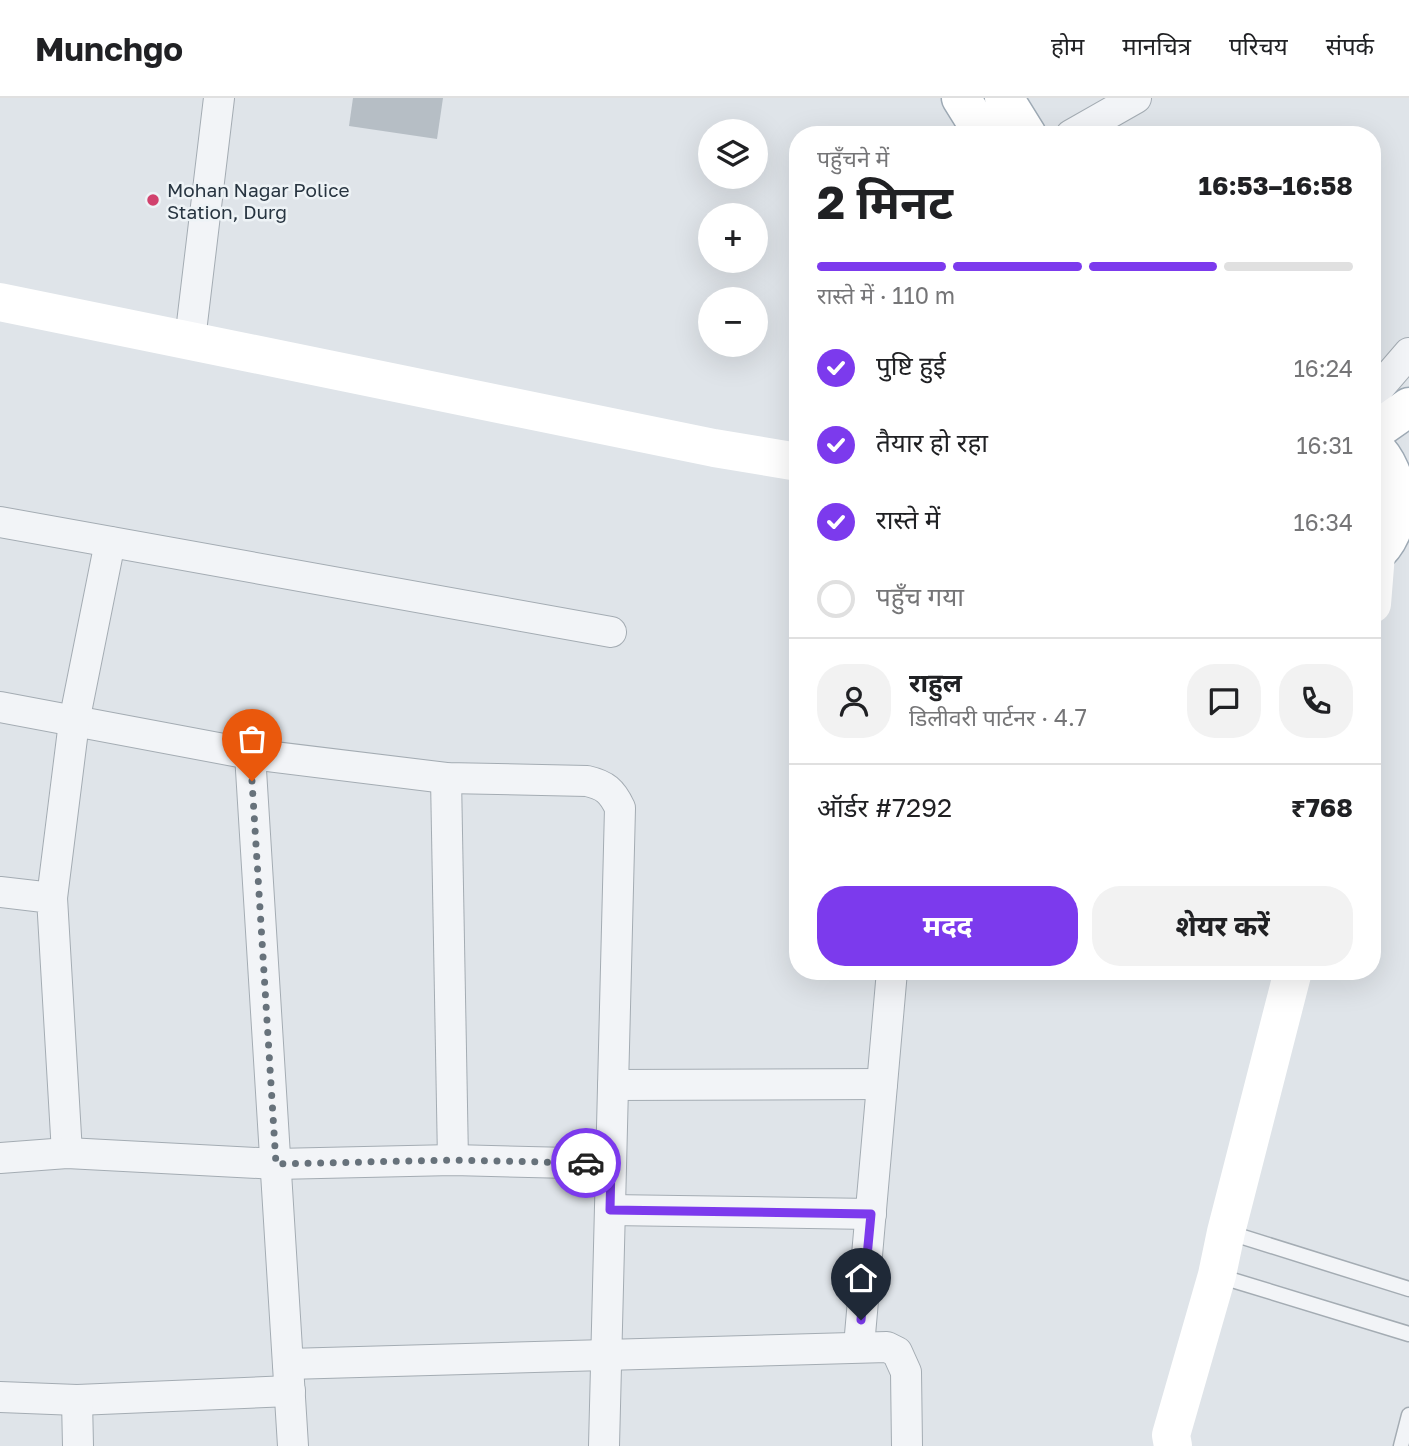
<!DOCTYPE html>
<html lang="hi">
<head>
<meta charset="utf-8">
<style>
  :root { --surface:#fff; --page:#f2f2f2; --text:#202124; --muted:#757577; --line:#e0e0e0; --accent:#7c3aed }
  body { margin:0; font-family:"Golos Text","Noto Sans Devanagari",sans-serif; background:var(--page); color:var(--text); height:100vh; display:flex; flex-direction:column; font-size:26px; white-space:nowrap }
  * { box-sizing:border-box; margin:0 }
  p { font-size:23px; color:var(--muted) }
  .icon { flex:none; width:38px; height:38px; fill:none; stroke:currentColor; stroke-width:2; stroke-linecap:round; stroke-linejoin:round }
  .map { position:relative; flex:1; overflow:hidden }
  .panel { position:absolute; left:789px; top:28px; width:592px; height:854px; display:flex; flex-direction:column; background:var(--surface); border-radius:28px; box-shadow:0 7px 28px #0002 }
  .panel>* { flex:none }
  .controls { position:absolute; left:698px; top:21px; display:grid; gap:14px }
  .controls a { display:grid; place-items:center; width:70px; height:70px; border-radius:50%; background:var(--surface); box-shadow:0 7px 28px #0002; font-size:35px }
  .pin { position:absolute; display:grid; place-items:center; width:60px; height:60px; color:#fff; margin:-72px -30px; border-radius:50% 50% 50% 0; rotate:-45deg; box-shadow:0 0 7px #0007 }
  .pin .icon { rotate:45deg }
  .courier { position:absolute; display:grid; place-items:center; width:70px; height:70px; margin:-35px; border:5px solid #7c3aed; border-radius:50%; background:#fff; color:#222; box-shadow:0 2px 9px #0007 }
  .head em { font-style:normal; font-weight:700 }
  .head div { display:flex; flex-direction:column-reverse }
  .head { display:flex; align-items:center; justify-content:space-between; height:119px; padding:0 28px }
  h1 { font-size:46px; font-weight:700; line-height:52px }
  .bar { display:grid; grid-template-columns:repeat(4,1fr); gap:10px 7px; align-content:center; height:84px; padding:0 28px }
  .bar i { height:9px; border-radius:5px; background:var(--line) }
  .bar .on { background:var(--accent) }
  .bar p { grid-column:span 4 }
  .line { display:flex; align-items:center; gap:18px; padding:0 28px; border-top:2px solid var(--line) }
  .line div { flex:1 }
  .round { display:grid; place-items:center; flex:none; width:74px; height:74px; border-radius:28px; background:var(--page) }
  ol { padding:0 28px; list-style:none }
  li { display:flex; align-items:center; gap:21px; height:77px }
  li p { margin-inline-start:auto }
  li .icon { padding:7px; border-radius:50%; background:var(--accent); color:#fff; stroke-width:4 }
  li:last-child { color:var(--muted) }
  li i { width:38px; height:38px; border:4px solid var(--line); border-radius:50% }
  .action { display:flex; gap:14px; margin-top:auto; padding:14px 28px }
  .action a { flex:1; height:80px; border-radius:28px; background:var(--accent); color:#fff; font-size:28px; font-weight:700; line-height:80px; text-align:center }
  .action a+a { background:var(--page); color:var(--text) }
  header { display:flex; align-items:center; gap:42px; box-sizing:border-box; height:98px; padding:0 35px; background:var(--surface); border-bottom:2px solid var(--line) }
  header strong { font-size:33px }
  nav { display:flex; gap:38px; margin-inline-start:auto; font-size:24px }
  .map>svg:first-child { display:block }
  .building { fill:#b6bec5 }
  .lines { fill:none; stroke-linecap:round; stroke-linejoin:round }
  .lane-casing { stroke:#a4acb3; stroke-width:17 }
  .street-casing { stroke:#a4acb3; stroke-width:32 }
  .primary-casing { stroke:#9eaab5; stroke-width:41 }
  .lane { stroke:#f2f4f7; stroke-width:14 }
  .street { stroke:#f2f4f7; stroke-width:30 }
  .secondary { stroke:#fff; stroke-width:38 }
  .primary { stroke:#fff; stroke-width:38 }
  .done { stroke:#67727b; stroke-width:7; stroke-dasharray:0 12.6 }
  .route { stroke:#7c3aed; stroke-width:9 }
  .poi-dot { fill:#d1416d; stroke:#eef3f6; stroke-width:2.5 }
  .labels { text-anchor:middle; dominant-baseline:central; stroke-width:5; stroke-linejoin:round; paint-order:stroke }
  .poi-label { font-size:19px; fill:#273440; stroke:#eef3f6; text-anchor:start }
</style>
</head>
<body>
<header>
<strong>Munchgo</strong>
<nav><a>होम</a><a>मानचित्र</a><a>परिचय</a><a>संपर्क</a></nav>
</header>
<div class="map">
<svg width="1409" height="1348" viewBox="0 0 1409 1348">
  <rect width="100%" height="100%" fill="#dfe4e9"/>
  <path class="building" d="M353,0H443L437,41L349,28Z"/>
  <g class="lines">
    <defs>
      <g id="lane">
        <path d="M1227,1134L1409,1191"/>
        <path d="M1219,1178L1409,1236"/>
        <path d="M1401,1348L1409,1317"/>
      </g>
      <g id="street">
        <path d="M1071,37L1136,0"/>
        <path d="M190,242L219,0"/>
        <path d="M1372,298L1409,255"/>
        <path d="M0,424L611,534"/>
        <path d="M0,609L250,656L446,680L587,683C605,687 612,693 620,710L604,1348"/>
        <path d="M250,656L293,1348"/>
        <path d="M446,680L453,1062"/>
        <path d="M0,794L52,800L67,1055"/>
        <path d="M52,800L74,624L110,444"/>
        <path d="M613,987L882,986"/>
        <path d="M0,1060L67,1055L276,1066L453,1062L611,1066"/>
        <path d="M610,1112L871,1116"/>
        <path d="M859,1248L892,873"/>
        <path d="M288,1266L887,1249L897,1254L906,1274L907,1348"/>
        <path d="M0,1299L77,1302L290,1293"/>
        <path d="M77,1302L78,1348"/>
      </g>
      <g id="primary">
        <path d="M961,0L984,37"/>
        <path d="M1004,0L1027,37"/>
        <path d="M1372,335L1409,309"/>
        <path d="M1372,347C1403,376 1407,431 1372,459"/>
      </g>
    </defs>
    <use href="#lane" class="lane-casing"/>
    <use href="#street" class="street-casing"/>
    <use href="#primary" class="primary-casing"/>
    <use href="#lane" class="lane"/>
    <use href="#street" class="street"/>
    <g class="secondary">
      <path d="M0,204L714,350L798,364"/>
      <path d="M1372,506L1376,456"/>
      <path d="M1173,1348L1171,1337L1217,1177L1226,1134L1293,873"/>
    </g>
    <use href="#primary" class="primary"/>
  </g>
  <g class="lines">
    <path class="done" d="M252,683L276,1066L453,1062L586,1065"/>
    <path class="route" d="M586,1065L611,1066L610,1112L871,1116L861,1222"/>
  </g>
  <circle class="poi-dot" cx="153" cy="102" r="7"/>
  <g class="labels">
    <g class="poi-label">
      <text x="167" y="91">Mohan Nagar Police<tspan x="167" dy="22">Station, Durg</tspan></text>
    </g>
  </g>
</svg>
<div class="controls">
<a><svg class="icon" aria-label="layers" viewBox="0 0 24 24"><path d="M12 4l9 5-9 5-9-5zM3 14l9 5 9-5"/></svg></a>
<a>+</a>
<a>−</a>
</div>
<div class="pin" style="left:252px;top:683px;background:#ea580c"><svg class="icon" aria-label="bag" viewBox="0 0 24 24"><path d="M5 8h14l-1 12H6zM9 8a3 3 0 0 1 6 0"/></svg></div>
<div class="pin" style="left:861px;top:1222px;background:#1f2937"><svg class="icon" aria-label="home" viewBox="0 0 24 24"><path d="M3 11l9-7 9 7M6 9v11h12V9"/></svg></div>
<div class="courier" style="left:586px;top:1065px"><svg class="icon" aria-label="car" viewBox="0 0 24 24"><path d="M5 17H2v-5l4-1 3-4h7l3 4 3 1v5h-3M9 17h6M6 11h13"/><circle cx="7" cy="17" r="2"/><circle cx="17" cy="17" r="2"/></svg></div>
<section class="panel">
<div class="head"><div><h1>2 मिनट</h1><p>पहुँचने में</p></div><em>16:53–16:58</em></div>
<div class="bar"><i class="on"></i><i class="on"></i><i class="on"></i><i></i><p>रास्ते में · 110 m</p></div>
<ol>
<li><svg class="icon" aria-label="check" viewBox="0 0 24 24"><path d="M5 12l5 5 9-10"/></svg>पुष्टि हुई<p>16:24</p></li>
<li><svg class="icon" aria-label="check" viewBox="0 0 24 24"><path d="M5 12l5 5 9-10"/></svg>तैयार हो रहा<p>16:31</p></li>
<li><svg class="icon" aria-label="check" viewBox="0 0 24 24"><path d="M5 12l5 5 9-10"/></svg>रास्ते में<p>16:34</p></li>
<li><i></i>पहुँच गया</li>
</ol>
<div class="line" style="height:126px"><a class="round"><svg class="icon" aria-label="person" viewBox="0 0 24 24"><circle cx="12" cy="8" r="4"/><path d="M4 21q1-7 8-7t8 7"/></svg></a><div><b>राहुल</b><p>डिलीवरी पार्टनर · 4.7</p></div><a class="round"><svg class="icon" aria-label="chat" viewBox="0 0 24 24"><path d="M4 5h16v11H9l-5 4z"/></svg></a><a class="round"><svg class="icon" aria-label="phone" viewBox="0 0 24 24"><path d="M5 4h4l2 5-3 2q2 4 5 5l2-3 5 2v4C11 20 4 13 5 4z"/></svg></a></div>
<div class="line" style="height:91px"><div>ऑर्डर #7292</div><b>₹768</b></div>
<div class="action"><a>मदद</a><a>शेयर करें</a></div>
</section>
</div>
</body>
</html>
